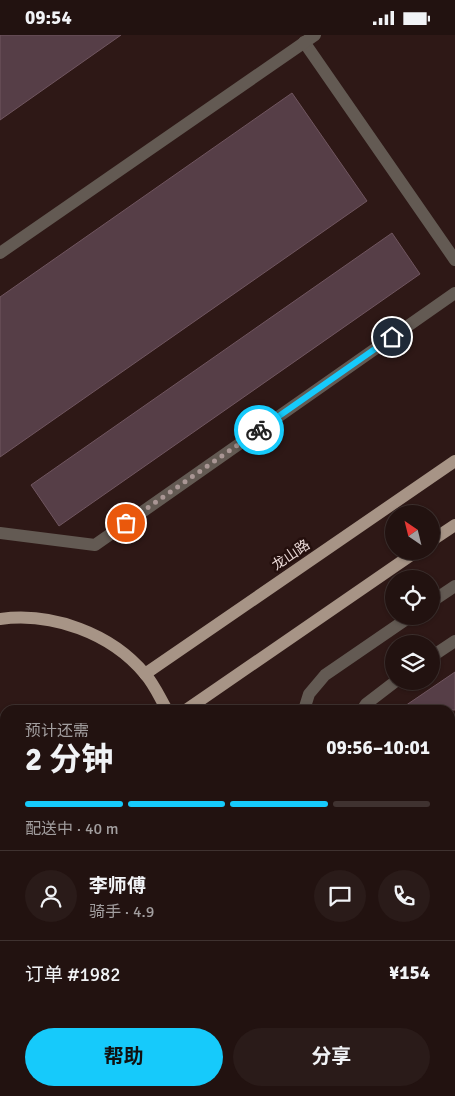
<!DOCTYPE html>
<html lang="zh">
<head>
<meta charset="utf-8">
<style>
  :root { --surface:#221210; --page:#2a1b19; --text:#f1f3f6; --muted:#a29e9f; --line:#3f3230; --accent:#16cafb }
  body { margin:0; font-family:Signika,"Noto Sans SC",sans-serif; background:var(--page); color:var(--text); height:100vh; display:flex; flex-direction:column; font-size:19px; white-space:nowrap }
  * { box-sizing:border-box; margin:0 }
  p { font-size:16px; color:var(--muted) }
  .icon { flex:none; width:28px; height:28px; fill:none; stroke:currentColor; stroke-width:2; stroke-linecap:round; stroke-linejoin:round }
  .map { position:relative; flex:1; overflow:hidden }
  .sheet { position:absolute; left:0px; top:670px; width:455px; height:391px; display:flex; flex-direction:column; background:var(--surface); border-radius:15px 15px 0 0; box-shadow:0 1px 4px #0004,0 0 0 1px var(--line) }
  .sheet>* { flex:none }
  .needle { width:32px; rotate:325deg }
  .fabs { position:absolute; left:385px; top:470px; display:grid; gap:10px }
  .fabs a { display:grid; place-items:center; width:55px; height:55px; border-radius:50%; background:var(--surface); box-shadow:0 1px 4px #0004,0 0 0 1px var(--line); font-size:25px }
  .pin { position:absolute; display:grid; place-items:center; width:42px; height:42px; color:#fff; margin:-21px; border:2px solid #fff; border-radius:50%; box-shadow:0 1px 5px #0007 }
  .courier { position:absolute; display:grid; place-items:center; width:50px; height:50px; margin:-25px; border:4px solid #16cafb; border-radius:50%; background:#fff; color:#222; box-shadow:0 1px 6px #0007 }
  .summary em { font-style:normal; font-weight:700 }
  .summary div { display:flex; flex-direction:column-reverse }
  .summary { display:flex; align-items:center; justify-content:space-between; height:85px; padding:0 25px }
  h1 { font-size:32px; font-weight:700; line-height:38px }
  .bar { display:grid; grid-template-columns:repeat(4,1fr); gap:8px 5px; align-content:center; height:60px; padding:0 25px }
  .bar i { height:6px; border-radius:4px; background:var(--line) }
  .bar .current { background:var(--accent) }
  .bar p { grid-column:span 4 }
  .line { display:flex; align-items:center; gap:12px; padding:0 25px; border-top:1px solid var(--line) }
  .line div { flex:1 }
  .round { display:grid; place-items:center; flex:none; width:52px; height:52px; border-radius:26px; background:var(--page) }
  .action { display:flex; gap:10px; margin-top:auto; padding:10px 25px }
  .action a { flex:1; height:58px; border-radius:30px; background:var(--accent); color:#111; font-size:20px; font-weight:700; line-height:58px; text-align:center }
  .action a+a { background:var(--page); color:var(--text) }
  .status { display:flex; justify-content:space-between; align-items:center; height:35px; padding:0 25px; background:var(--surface); direction:ltr }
  .status svg { height:14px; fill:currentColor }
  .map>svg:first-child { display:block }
  .green { fill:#44380e }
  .building { fill:#563e47; stroke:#705660 }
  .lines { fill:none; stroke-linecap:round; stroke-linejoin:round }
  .lane { stroke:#635a53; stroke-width:12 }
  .street { stroke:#635a53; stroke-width:12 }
  .secondary { stroke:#897b70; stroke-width:12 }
  .primary { stroke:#a79486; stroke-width:12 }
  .highway { stroke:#c3ac9a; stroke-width:15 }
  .done { stroke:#a99694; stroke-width:5; stroke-dasharray:0 9 }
  .route { stroke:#16cafb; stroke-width:6 }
  .labels { text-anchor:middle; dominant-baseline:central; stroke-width:5; stroke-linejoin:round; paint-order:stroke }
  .street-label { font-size:14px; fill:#ebdad8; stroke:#240f0d }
</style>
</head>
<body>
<div class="status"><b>09:54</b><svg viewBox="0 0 49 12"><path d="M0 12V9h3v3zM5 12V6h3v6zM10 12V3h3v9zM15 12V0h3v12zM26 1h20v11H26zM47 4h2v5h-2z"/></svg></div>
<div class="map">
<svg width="455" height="1061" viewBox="0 0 455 1061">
  <rect width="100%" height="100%" fill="#2e1816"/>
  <g class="green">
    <path d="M0,953L5,954V1022L0,1014Z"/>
    <path d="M28,1056H113L116,1061H31Z"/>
  </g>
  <g class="building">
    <path d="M0,0H121L0,85Z"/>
    <path d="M292,58L367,166L0,422V262Z"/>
    <path d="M392,198L420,239L59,491L31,450Z"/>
    <path d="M455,637V675H399Z"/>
  </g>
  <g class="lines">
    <g class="lane">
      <path d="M431,567L455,551"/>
      <path d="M431,622L455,606"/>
      <path d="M304,675L309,659L325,640L411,581"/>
      <path d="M362,675L366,669L396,646"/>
      <path d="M450,997L455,1004"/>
      <path d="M446,1056L449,1061"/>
    </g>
    <g class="street">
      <path d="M304,7L455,225"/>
      <path d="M0,218L315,0"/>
      <path d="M0,498L95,510L455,258"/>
    </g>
    <g class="secondary">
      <path d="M153,1056L156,1061"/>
      <path d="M288,1056L291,1061"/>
    </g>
    <g class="primary">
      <path d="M431,506L455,490"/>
      <path d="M0,584C52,577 111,598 145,639C154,649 160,663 167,675"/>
      <path d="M145,639L455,426"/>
      <path d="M186,675L417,516"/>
      <path d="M0,911L5,912"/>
    </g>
    <g class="highway">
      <path d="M0,694L5,701"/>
      <path d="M0,755L5,762"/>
      <path d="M191,1056L194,1061"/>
      <path d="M237,1056L240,1061"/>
    </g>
  </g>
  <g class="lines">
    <path class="done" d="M126,488L259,395"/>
    <path class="route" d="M259,395L392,302"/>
  </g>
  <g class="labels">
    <g class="street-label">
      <text transform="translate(291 520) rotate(-34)">龙山路</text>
    </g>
  </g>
</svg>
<div class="fabs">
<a><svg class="needle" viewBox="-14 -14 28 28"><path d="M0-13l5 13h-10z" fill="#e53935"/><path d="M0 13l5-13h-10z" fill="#a29e9f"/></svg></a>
<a><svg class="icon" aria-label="locate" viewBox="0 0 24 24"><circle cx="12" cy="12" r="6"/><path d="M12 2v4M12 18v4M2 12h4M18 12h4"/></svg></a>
<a><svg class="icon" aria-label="layers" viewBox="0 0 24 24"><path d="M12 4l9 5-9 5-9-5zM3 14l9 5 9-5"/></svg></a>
</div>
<div class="pin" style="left:126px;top:488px;background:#ea580c"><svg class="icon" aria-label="bag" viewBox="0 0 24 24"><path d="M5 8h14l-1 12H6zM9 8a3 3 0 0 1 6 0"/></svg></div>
<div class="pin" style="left:392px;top:302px;background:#1f2937"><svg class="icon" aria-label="home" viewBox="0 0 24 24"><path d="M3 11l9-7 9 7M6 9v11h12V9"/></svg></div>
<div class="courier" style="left:259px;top:395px"><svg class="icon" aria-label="bike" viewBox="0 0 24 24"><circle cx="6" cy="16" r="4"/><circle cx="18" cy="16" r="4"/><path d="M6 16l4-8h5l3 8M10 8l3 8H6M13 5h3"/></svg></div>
<section class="sheet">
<div class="summary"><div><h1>2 分钟</h1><p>预计还需</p></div><em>09:56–10:01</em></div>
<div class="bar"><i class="current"></i><i class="current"></i><i class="current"></i><i></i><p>配送中 · 40 m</p></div>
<div class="line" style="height:90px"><a class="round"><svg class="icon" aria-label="person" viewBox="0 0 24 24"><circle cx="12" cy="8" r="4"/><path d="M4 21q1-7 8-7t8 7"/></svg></a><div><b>李师傅</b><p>骑手 · 4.9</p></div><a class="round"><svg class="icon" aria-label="chat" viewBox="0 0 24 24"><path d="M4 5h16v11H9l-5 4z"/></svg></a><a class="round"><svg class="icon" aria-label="phone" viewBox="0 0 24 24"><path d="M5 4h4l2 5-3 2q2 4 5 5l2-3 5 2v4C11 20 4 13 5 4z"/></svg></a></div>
<div class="line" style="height:65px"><div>订单 #1982</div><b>¥154</b></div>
<div class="action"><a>帮助</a><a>分享</a></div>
</section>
</div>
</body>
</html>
